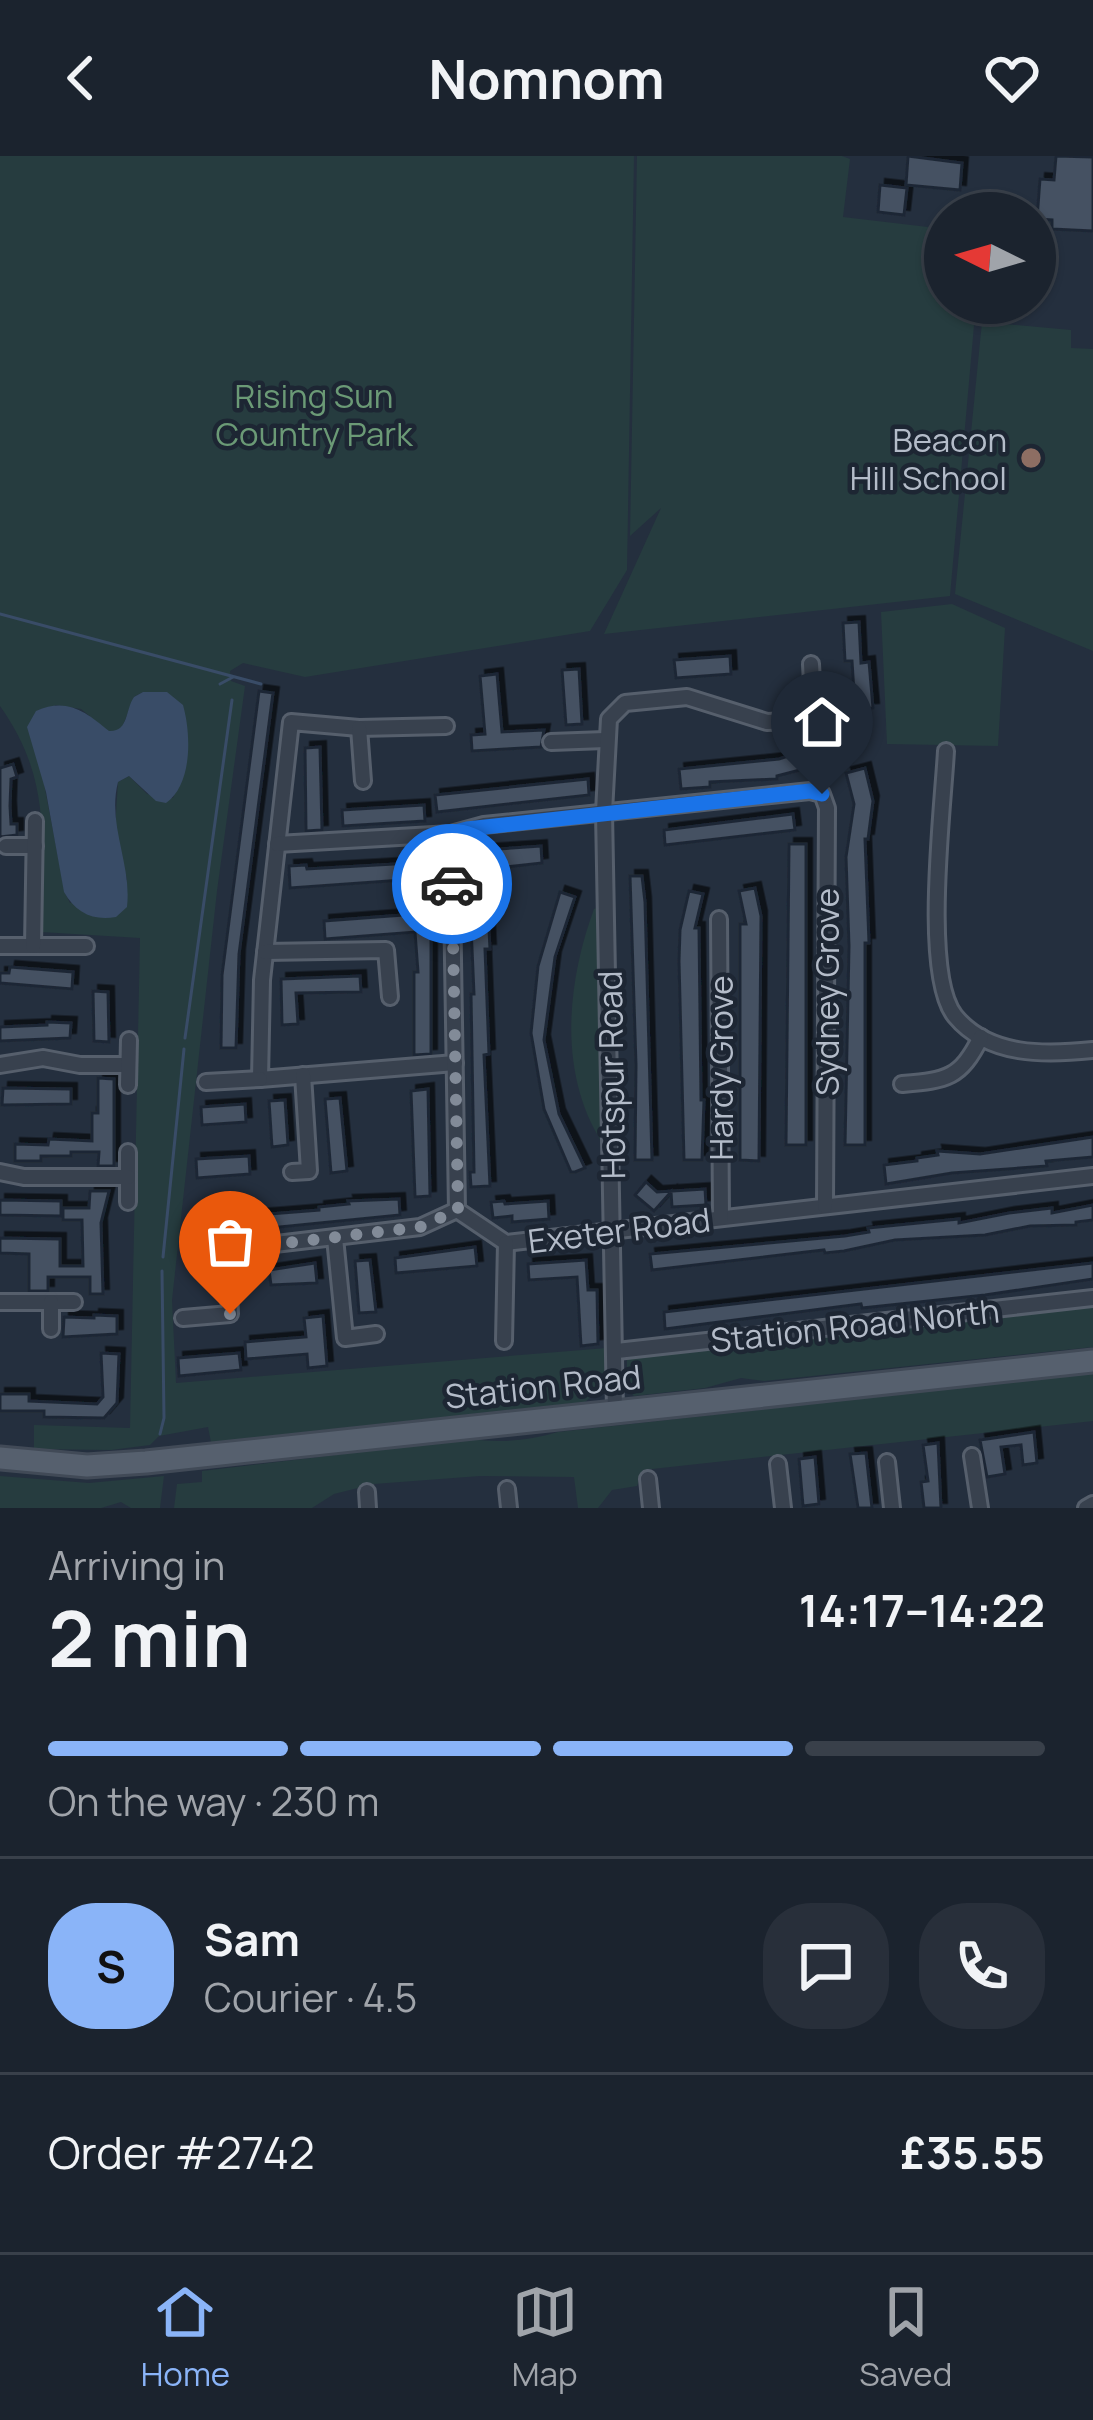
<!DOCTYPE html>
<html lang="en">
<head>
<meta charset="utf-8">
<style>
  :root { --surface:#1b232e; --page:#282f3a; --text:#f1f3f6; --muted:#a0a4aa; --line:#39404a; --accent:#8ab4f8 }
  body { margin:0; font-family:Manrope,sans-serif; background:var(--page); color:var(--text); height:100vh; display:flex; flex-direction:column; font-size:45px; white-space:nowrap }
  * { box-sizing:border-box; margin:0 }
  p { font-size:39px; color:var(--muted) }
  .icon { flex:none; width:66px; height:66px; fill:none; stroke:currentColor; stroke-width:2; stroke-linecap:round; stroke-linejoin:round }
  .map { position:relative; height:1352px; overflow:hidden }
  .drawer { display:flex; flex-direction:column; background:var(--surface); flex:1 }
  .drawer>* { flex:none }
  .needle { width:78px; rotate:275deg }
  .tools { position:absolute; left:924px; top:36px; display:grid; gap:24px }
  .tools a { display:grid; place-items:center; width:132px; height:132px; border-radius:50%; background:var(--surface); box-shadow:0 3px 9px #0004,0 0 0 3px var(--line); font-size:60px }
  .pin { position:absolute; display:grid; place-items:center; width:102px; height:102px; color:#fff; margin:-123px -51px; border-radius:50% 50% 50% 0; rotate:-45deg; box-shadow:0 0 12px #0007 }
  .pin .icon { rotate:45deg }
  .courier { position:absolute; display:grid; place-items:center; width:120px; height:120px; margin:-60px; border:9px solid #1a73e8; border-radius:50%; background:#fff; color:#222; box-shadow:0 3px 15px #0007 }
  .overview em { font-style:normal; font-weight:700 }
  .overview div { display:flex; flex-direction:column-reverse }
  .overview { display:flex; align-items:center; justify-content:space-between; height:204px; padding:0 48px }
  h1 { font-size:78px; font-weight:700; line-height:90px }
  .bar { display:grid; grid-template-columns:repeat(4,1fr); gap:18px 12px; align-content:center; height:144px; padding:0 48px }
  .bar i { height:15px; border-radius:9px; background:var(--line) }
  .bar .selected { background:var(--accent) }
  .bar p { grid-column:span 4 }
  .line { display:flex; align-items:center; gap:30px; padding:0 48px; border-top:3px solid var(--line) }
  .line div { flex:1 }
  .round { display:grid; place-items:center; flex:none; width:126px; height:126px; border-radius:48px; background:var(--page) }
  header { display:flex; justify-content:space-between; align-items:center; height:156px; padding:0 48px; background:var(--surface); font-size:54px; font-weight:700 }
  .tab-bar { display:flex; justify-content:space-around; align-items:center; height:168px; border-top:3px solid var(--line); background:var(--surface); font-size:33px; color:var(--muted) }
  .tab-bar a { display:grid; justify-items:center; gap:6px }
  .tab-bar .selected { color:var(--accent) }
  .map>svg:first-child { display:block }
  .green { fill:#263c3f; fill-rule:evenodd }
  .water { fill:#394c67 }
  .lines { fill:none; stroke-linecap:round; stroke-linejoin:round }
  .stream { stroke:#394c67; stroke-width:3 }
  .building { fill:#455162; stroke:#1f2835; stroke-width:3; filter:url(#shadow) }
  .minor-casing { stroke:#565f6c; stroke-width:20 }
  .primary-casing { stroke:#414a57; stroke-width:27 }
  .minor { stroke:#38414e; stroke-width:14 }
  .primary { stroke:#56606e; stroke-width:21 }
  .done { stroke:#828b98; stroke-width:12; stroke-dasharray:0 21.6 }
  .route { stroke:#1a73e8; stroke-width:15 }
  .education-dot { fill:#8d6e63; stroke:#1d2633; stroke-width:4.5 }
  .labels { text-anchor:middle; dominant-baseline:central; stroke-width:9; stroke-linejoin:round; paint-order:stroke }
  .park-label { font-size:33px; fill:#6b9a76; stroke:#1d2633 }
  .poi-label { font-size:33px; fill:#b4bcc9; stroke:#1d2633; text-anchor:end }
  .street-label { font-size:33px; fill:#b4bcc9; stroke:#1d2633 }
</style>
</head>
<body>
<header><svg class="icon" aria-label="back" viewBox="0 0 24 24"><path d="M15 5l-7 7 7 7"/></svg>Nomnom<svg class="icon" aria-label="heart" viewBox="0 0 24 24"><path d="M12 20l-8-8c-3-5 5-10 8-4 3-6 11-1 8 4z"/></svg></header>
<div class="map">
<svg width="1093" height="1352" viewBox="0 0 1093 1352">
  <defs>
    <filter id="shadow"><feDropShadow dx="5.5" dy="-5.5" stdDeviation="0" flood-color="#0009"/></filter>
  </defs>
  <rect width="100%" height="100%" fill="#242f3e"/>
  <g class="green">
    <path d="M0,0H634L627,414L590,475L305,521L243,507L230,515L231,525L245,530L217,735L172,1144L176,1227L607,1192C609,1218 606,1231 585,1246L211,1286L208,1271L159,1280L150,1289L111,1294L34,1293V1269L130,1272L140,782L41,776C41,688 54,626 0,550ZM143,536L188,581L186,608L173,642L147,638L129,620L118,626L115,672L127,724L70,747L65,737L41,612L55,549L81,553L109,576H117L122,572L134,541Z"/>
    <path d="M637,0H842L850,3L843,61L945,73V147H976L950,440L604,478L661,352L630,380Z"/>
    <path d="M982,166L1071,174V192L1093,193V495L955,438Z"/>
    <path d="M952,448L1005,472L998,590L887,588L881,456Z"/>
    <path d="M599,751L603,755L607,994C557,923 566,829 594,753Z"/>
    <path d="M1093,1148V1191L764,1225L741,1222L705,1232L634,1240L627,1233V1204L633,1198Z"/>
    <path d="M1093,1217V1265L643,1314L637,1330L612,1334L598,1352H578L574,1321L480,1320L374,1328L334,1338L312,1352H174L177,1328L202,1326V1315L470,1283C501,1287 527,1285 558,1276Z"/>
    <path d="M0,1320L89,1327L164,1320L160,1352H131L121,1346L101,1352H0Z"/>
  </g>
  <path class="water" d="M143,536H167L183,549C191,577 193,628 166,647L156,645L129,620L118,626C107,669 132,708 127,751L116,761C93,765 76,757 64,736L46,636L27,571L36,555C67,541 86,556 109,575C129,576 125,554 134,541Z"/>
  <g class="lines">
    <g class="stream">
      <path d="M0,458L261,528"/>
      <path d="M220,528L233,521"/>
      <path d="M185,882L232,544"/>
      <path d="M163,1101L184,893"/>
      <path d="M160,1278L164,1262L162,1115"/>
    </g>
  </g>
  <g class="building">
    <path d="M908,0L962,7L960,34L906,29Z"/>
    <path d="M1056,0L1093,1V75L1052,73V64L1037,63L1040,23L1054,24Z"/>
    <path d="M880,29L907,32L904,59L878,56Z"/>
    <path d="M859,466L861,507L869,506L873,552L855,553L852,505H845L843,467Z"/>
    <path d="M730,500L731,518L676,522L674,504Z"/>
    <path d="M579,513L582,568L566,569L562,514Z"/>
    <path d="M497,518L502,576L544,574L541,591L472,595L471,579L485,578L480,520Z"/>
    <path d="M259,535L273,537L239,798L236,892H221L222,819Z"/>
    <path d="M819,590L848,592L846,611L819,609L777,620V623L710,626V631L681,633L679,613L779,603Z"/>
    <path d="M320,591L322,674L306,675L305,592Z"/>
    <path d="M13,608L17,621L11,623L10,650L11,668H17V679L0,681V612Z"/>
    <path d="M865,612L873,645L868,683H865L869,787H865V989H845L849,790L846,701L854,648L846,617Z"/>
    <path d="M588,623L589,639L437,656L435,639Z"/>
    <path d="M424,649L425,665L343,670L342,654Z"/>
    <path d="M793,658L795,674L665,689L664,674Z"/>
    <path d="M789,688H806V989H786Z"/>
    <path d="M541,690L542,707L471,715L469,695Z"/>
    <path d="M430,706L431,722L290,732L289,710L306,709L307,713Z"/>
    <path d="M630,720H642L645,746L652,1004H635L636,909Z"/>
    <path d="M755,732L761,760L759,1005L740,1004V768H746L739,735Z"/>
    <path d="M487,734L490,793H485L489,898L484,899L490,1030L471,1031L470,1016H474L471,838H474L471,770H476L473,735Z"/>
    <path d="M689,735L703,738L695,772H699L701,944H704L702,1004H684L679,805L680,774Z"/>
    <path d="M560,736L575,741L555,801L544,884L559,958L585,1012L575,1016H571L544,953L531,877L538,810Z"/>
    <path d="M431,746V898L414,899V816H418L415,776L325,783L324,765L416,758L415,747Z"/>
    <path d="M10,811L73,816L72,833L0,827V817H9Z"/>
    <path d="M360,820L361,836L296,837L298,868L282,869L281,823Z"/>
    <path d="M93,835L108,836L109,886L94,885Z"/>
    <path d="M47,866L71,867L70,882L0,885V871L47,869Z"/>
    <path d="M98,922L114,923V1010H98L99,996H71V1000H41V1005H15V988L48,989L49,983L92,985V957H98Z"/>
    <path d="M3,932L71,933V948L2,949Z"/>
    <path d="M428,933L430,1040L415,1041L411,935Z"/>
    <path d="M340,942L347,1015L331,1017L325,943Z"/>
    <path d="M285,944L288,989L272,991L269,945Z"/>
    <path d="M245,948L246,966L202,969L201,951Z"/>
    <path d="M1093,981V1001L1046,1005L1047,1010L952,1017L886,1028L884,1009L917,1005V1002L938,999L937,995L980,998Z"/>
    <path d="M249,1000L250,1018L197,1022L196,1003Z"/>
    <path d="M646,1026L657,1036L705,1033L706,1049L672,1051L671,1036L654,1055L635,1039Z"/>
    <path d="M90,1035H109L101,1067L103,1138H90V1121H48V1135H29V1098L0,1097V1082L60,1083V1110H83L82,1064H63V1052H89Z"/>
    <path d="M399,1043L400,1059L219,1077L218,1062L319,1054V1051L349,1048L348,1045Z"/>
    <path d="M0,1044L61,1045V1060L0,1059Z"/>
    <path d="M504,1045L505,1048L548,1045L549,1063L512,1066V1060L493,1062L491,1046Z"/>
    <path d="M1093,1049V1064L1076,1066V1069L1030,1070L985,1079L895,1084L844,1095L825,1097L824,1094L652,1114L650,1098L845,1080L869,1076L868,1072L959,1063V1067L1009,1057L1052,1052V1057Z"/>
    <path d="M475,1091L477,1110L396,1117L395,1102Z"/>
    <path d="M370,1104L376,1156L359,1157L355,1105Z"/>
    <path d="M586,1104L588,1134H597L598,1188L581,1190L577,1121L529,1124L528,1108Z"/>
    <path d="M315,1107L317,1127L271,1129L269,1114Z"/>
    <path d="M1093,1107V1123L985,1139L862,1152L861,1148L665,1173L664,1156Z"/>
    <path d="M94,1159L117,1160V1178L63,1181L64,1161L94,1162Z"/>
    <path d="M323,1160L327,1210L308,1212L307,1198L246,1203L245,1186L306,1181L304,1162Z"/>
    <path d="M101,1197L119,1198L117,1247L104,1262L44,1261V1255H0V1238H29V1245L97,1248L103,1241Z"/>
    <path d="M239,1197L241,1214L179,1220L178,1202Z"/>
    <path d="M1034,1276L1037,1307L1023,1309L1021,1289L1001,1291L1005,1318L987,1321L980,1284Z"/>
    <path d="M938,1287L941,1352H924L921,1326L928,1325L923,1289Z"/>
    <path d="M866,1297L872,1352H858L850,1298Z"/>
    <path d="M815,1301L819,1348L803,1350L799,1303Z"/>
  </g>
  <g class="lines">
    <defs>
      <g id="minor">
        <path d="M811,508L814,565"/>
        <path d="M446,570L359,572L291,566L262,824L260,923L455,907"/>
        <path d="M359,572L363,625"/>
        <path d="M551,586L605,584"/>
        <path d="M946,595C943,651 922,819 955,860C989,901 1046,899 1093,894"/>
        <path d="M451,678L457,1054L506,1087L1093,1020"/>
        <path d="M277,688L451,678L484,669L810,635L822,638L827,652L825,1050"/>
        <path d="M6,690H35"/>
        <path d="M719,763L721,1062"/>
        <path d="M0,790H86"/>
        <path d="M33,790L35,665"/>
        <path d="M265,796L386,794L390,841"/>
        <path d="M0,909L43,902L80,909H128"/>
        <path d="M206,926L260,923"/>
        <path d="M902,928C947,924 960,923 981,881"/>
        <path d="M128,929L129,884"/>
        <path d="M128,996V1046"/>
        <path d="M0,1016L24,1021H128"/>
        <path d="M292,1016L309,1015L303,919"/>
        <path d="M198,1076L199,1097L420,1071L457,1054"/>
        <path d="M335,1082L345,1182L376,1178"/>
        <path d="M0,1146H74"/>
        <path d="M51,1146V1173"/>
        <path d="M183,1162L230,1158L227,1094"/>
        <path d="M504,1185L506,1087"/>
        <path d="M617,1195L1093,1142"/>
        <path d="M615,1255L604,656L609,563L625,547L687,541L767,566L832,563"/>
        <path d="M972,1300L980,1352"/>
        <path d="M887,1306L892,1352"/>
        <path d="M778,1308L783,1352"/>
        <path d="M648,1323L651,1352"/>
        <path d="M507,1333L509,1352"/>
        <path d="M367,1336L368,1352"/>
        <path d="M1086,1352L1093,1348"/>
      </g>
      <path id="primary" d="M0,1302L87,1310L146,1306L1093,1205"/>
    </defs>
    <use href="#minor" class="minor-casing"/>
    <use href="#primary" class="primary-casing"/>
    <use href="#minor" class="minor"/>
    <use href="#primary" class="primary"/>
  </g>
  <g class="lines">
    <path class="done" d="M230,1158L227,1094L420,1071L458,1054L452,728"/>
    <path class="route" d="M452,728L451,677L467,673L810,635L822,638"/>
  </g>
  <circle class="education-dot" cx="1031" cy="302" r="12"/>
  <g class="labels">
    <g class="park-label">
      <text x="314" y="239">Rising Sun<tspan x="314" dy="38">Country Park</tspan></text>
    </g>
    <g class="poi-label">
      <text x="1007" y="283">Beacon<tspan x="1007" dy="38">Hill School</tspan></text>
    </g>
    <g class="street-label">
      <text transform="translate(826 836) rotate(-90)">Sydney Grove</text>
      <text transform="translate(720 912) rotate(-90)">Hardy Grove</text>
      <text transform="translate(611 919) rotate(-91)">Hotspur Road</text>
      <text transform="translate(619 1074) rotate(-7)">Exeter Road</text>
      <text transform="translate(855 1169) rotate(-6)">Station Road North</text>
      <text transform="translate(543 1230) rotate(-6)">Station Road</text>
    </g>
  </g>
</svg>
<div class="tools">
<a><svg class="needle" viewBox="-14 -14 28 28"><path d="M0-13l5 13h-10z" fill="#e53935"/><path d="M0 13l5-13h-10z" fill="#a0a4aa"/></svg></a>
</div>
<div class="pin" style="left:230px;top:1158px;background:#ea580c"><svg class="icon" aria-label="bag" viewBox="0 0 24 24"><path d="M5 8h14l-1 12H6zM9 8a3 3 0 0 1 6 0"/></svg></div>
<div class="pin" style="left:822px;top:638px;background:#1f2937"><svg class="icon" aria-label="home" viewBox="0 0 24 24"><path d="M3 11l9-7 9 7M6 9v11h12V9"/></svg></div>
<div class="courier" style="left:452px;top:728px"><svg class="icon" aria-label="car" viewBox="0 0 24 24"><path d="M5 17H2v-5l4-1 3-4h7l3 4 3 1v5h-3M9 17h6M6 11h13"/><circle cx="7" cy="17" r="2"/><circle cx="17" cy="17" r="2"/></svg></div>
</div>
<section class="drawer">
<div class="overview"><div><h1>2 min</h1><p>Arriving in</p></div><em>14:17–14:22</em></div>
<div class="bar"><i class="selected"></i><i class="selected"></i><i class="selected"></i><i></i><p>On the way · 230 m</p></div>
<div class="line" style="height:216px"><b class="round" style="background:var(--accent);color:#111">S</b><div><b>Sam</b><p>Courier · 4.5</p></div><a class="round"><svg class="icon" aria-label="chat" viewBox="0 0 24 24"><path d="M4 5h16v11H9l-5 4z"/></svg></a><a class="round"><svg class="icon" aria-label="phone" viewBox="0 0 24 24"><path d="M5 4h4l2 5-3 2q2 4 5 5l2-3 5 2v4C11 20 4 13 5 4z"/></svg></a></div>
<div class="line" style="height:156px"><div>Order #2742</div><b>£35.55</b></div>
</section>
<nav class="tab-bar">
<a class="selected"><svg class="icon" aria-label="home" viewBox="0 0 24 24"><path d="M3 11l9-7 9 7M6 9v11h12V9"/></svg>Home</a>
<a><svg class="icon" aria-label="map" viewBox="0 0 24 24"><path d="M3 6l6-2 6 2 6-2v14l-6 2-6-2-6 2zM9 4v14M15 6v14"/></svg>Map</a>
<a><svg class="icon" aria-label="saved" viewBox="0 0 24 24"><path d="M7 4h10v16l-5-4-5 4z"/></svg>Saved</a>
</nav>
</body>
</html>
